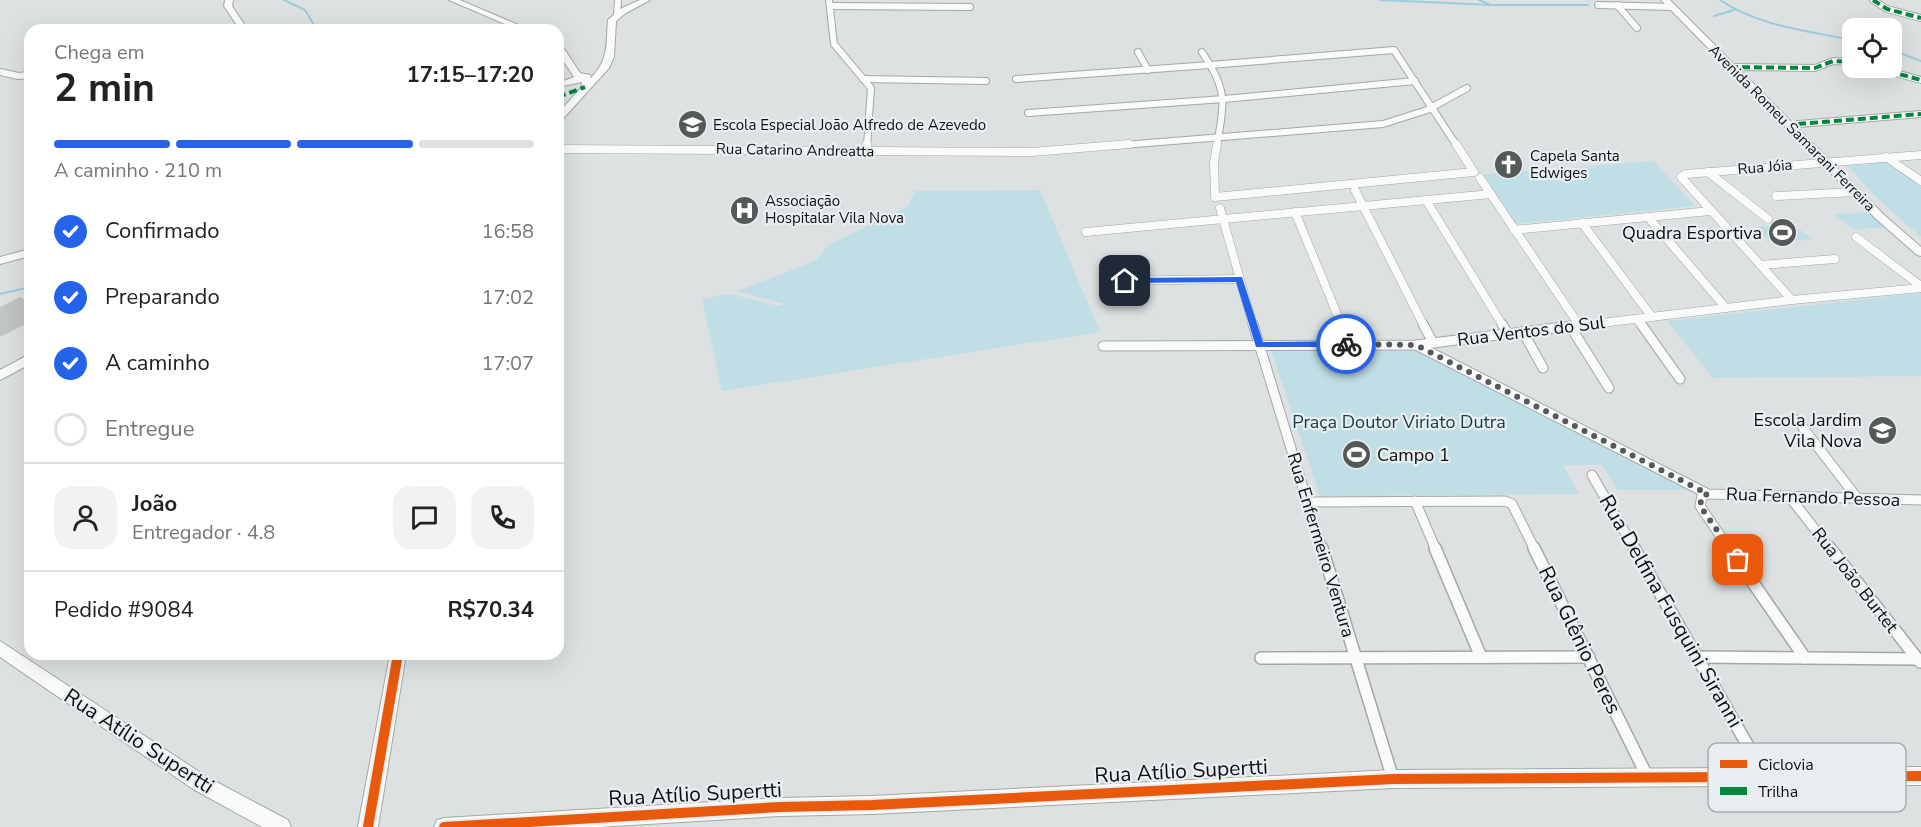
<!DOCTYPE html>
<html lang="pt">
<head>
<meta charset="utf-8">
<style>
  :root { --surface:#fff; --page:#f2f2f2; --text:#222; --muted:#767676; --line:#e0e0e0; --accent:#2563eb }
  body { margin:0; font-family:"Nunito Sans",sans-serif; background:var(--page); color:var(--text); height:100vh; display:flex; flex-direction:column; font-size:22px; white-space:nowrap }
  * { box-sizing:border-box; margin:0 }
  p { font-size:20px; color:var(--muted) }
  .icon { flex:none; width:33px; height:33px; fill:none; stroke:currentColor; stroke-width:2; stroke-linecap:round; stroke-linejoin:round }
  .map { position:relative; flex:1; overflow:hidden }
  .details { position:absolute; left:24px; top:24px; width:540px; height:636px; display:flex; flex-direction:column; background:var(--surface); border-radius:18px; box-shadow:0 6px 24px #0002 }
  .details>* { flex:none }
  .fabs { position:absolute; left:1842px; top:18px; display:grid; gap:12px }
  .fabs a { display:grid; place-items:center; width:60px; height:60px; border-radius:12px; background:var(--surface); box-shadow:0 6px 24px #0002; font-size:30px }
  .pin { position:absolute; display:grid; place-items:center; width:51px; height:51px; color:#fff; margin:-26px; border-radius:12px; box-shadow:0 3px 9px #0006 }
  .courier { position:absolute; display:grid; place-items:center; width:60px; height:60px; margin:-30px; border:4px solid #2563eb; border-radius:50%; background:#fff; color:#222; box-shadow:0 2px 8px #0007 }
  .overview em { font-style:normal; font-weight:700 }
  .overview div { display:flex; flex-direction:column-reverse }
  .overview { display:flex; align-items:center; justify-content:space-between; height:102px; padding:0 30px }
  h1 { font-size:39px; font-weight:700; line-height:45px }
  .bar { display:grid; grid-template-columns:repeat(4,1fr); gap:9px 6px; align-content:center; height:72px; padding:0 30px }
  .bar i { height:8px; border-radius:4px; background:var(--line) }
  .bar .selected { background:var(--accent) }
  .bar p { grid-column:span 4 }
  .line { display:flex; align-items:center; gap:15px; padding:0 30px; border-top:2px solid var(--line) }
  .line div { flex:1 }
  .round { display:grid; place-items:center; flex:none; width:63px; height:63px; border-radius:18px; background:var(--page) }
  ol { padding:0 30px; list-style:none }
  li { display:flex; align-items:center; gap:18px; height:66px }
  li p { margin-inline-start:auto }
  li .icon { padding:6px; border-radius:50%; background:var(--accent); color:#fff; stroke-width:4 }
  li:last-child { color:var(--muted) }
  li i { width:33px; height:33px; border:3px solid var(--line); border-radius:50% }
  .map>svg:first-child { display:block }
  .green { fill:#c0dee5 }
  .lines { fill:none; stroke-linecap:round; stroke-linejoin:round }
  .stream { stroke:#9acdda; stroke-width:2 }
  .building { fill:#c1c4c4 }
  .street-far3-casing { stroke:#a4a7a8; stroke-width:8 }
  .street-far2-casing { stroke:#a4a7a8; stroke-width:9 }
  .street-far1-casing { stroke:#a4a7a8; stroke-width:11 }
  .street-casing { stroke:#a4a7a8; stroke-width:14 }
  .secondary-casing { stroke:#a4a7a8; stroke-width:2 }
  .street-far3 { stroke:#fafafb; stroke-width:6 }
  .street-far2 { stroke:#fafafb; stroke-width:8 }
  .street-far1 { stroke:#fafafb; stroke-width:9 }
  .street { stroke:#fafafb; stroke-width:11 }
  .secondary { fill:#fafafb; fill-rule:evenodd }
  .quiet { stroke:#00873e; stroke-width:4; stroke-dasharray:8 4; stroke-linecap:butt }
  .cycleway-casing { stroke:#e9eff1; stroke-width:14 }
  .cycleway { stroke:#e8590c; stroke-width:10 }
  .route { fill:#2563eb }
  .done { stroke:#56595a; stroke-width:6; stroke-dasharray:0 10.8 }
  .labels { text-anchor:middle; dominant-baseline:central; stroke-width:4.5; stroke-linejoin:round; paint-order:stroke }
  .far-poi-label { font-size:15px; fill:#0e1010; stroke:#e9eff1; text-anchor:start }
  .far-street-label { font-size:15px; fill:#0e1010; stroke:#e9eff1 }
  .poi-label { font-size:18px; fill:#0e1010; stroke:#e9eff1; text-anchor:end }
  .street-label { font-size:18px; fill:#0e1010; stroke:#e9eff1 }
  .park-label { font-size:18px; fill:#193b44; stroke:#e9eff1 }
  .near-street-label { font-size:21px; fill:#0e1010; stroke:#e9eff1 }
  .key { fill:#e9eff1; stroke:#a7acae; stroke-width:1.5 }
  .key-label { font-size:16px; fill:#0e1010 }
</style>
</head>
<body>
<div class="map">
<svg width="1921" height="827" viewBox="0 0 1921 827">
  <rect width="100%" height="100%" fill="#dde1e2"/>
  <g class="green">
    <path d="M1653,161L1695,206L1516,224L1480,175Z"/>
    <path d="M1887,162L1921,184V237L1878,199L1846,164Z"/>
    <path d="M1040,190L1100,332L722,391L702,299L730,294L778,306L784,304L737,291L815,261L829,245L908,206L915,191Z"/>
    <path d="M1868,212L1885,228L1854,229L1833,214Z"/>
    <path d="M1792,224L1813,239L1773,243L1754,227Z"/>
    <path d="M1921,293V376L1713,378L1667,321Z"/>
    <path d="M1417,349L1694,490H1618L1602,465H1563L1579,494L1320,496L1271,350Z"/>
  </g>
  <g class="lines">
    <g class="stream">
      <path d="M284,0L305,10L314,25L311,30"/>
      <path d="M1380,0L1493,5H1588"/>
      <path d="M1479,0L1489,4"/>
      <path d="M1720,0C1758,26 1808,31 1852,40"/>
      <path d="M1714,16L1734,10"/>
      <path d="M1892,50L1921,61"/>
      <path d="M0,294L30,287"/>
    </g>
  </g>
  <g class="building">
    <path d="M1495,160H1516L1523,171L1502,170Z"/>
    <path d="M20,297L30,304V322L0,337V307Z"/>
  </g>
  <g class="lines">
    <defs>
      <g id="street-far3">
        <path d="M829,0L834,44L871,88L867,146"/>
        <path d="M1873,0L1887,9L1921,18"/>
        <path d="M1598,5L1672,7"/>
        <path d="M1617,5L1637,28"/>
        <path d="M830,6L970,7"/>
        <path d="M617,15L618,0"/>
        <path d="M1138,52L1148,70"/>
        <path d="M1202,52L1210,65"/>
        <path d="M1210,65C1229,96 1222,111 1217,146"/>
        <path d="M1210,65L1394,50L1457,146"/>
        <path d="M1730,67L1815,68L1833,61L1852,62"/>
        <path d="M1877,68L1921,80"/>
        <path d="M0,72L18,76L30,75"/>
        <path d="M863,79L986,81"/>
        <path d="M1016,79L1210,65"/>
        <path d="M1028,113L1224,99L1415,81"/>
        <path d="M1798,124L1921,114"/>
        <path d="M1111,146L1383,124L1427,110L1467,88"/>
      </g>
      <g id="street-far2">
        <path d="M1217,144L1214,163L1215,197L1474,172L1456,144"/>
        <path d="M558,149L1032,152L1129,144"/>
        <path d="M867,151V144"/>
        <path d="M1886,157L1921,181"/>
        <path d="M1708,172L1768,219"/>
        <path d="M1480,178L1579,325"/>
        <path d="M1355,190L1424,326"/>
        <path d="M1776,196L1855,192"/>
        <path d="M1426,200L1503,326"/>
        <path d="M1220,208L1253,326"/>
        <path d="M1295,212L1342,326"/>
        <path d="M1648,217L1726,308"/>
        <path d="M1582,223L1652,317"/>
        <path d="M1514,230L1710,211"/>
        <path d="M1086,232L1491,194"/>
        <path d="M1856,237L1921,286"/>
        <path d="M1760,265L1835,259"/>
        <path d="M1105,281L1239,279"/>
        <path d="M1792,300L1681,177L1686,174L1921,155"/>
        <path d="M1637,319L1642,326"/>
        <path d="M1576,326L1792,300L1921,288"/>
      </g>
      <g id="street-far1">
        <path d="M1253,324L1322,550"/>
        <path d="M1342,324L1350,344"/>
        <path d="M1423,324L1433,343"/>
        <path d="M1502,324L1508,334"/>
        <path d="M1641,324L1680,379"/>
        <path d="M1570,326L1609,388"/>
        <path d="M1523,332L1543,368"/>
        <path d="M1416,345L1708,494L1921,500"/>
        <path d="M1103,346L1416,345L1588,324"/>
        <path d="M1797,420L1858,499"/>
        <path d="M1592,475L1635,550"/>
        <path d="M1708,494L1702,496L1700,506L1730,550"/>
        <path d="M1789,496L1831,550"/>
        <path d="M1415,501L1436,550"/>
        <path d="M1308,502L1505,501L1512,504L1535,550"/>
      </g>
      <g id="street">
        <path d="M1322,548L1393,779"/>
        <path d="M1435,548L1481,657"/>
        <path d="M1534,548L1648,778"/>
        <path d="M1634,548L1766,777"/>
        <path d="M1729,548L1805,658"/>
        <path d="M1830,548L1920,662"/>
        <path d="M1697,657L1917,659"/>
        <path d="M1261,658L1589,657"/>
      </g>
      <g id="secondary">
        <path d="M225,0H233L232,6L248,30H240L224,6Z"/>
        <path d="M449,0H460L530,30H519Z"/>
        <path d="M640,0H650L626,13L616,21L614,57L609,68L561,121L558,122V113L581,88L582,82L558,87V83L574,77L558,53V43L561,44L580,73L590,75L591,78C609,59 606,45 608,20L620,9Z"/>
        <path d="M1661,0H1670L1883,214L1921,247V256L1917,255L1875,218Z"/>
        <path d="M30,249V256L0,264V257Z"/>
        <path d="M30,354V364L0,380V370Z"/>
        <path d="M0,641L207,777L288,820L291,827H262L193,789L0,657Z"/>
        <path d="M390,654H406L378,827H358Z"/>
        <path d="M1921,767V785L1393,788L872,814L780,816L598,827H434L437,820L444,818L780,798L872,796L1393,770Z"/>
      </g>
    </defs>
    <use href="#street-far3" class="street-far3-casing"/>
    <use href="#street-far2" class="street-far2-casing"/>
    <use href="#street-far1" class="street-far1-casing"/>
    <use href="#street" class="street-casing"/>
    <use href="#secondary" class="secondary-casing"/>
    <use href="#street-far3" class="street-far3"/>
    <use href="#street-far2" class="street-far2"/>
    <use href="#street-far1" class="street-far1"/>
    <use href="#street" class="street"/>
    <use href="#secondary" class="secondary"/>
    <g class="quiet">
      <path d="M1873,0L1887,9L1921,18"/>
      <path d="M1730,67L1815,68L1833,61L1852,62"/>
      <path d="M1877,68L1921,80"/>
      <path d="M558,97L585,87"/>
      <path d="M1798,124L1921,114"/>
    </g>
    <defs>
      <g id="cycleway">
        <path d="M368,827L398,654"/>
        <path d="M444,827L780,807L872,805L1393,779L1921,776"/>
      </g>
    </defs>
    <use href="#cycleway" class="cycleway-casing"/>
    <use href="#cycleway" class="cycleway"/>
  </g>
  <path class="route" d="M1242,277L1263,342L1346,341L1351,344L1346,347H1256L1236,282L1125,283L1120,281L1125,278Z"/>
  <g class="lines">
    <path class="done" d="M1346,344L1416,345L1708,494L1702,496L1700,506L1738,560"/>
  </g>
  <defs>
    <symbol id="school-disc" viewBox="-11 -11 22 22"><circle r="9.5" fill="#56595a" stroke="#e9eff1"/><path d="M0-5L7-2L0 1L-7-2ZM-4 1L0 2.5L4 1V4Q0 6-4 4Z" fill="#fff"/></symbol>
    <symbol id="church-disc" viewBox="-11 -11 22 22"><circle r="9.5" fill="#56595a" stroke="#e9eff1"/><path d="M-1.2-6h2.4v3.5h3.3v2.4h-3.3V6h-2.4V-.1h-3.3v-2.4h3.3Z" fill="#fff"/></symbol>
    <symbol id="hospital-disc" viewBox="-11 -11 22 22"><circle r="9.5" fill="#56595a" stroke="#e9eff1"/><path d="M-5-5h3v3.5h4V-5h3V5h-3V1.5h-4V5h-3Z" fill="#fff"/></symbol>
    <symbol id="stadium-disc" viewBox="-11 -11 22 22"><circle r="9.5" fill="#56595a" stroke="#e9eff1"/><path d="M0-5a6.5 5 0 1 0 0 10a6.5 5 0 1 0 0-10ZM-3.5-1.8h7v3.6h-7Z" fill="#fff"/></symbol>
  </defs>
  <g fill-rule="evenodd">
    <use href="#school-disc" x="676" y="108" width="33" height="33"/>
    <use href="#church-disc" x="1492" y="148" width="33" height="33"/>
    <use href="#hospital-disc" x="728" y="194" width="33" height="33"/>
    <use href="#stadium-disc" x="1766" y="216" width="33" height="33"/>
    <use href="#school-disc" x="1866" y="414" width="33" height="33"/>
    <use href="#stadium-disc" x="1340" y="438" width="33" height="33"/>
  </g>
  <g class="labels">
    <g class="far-poi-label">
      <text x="713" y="125">Escola Especial João Alfredo de Azevedo</text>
      <text x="1530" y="156">Capela Santa<tspan x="1530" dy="17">Edwiges</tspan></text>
      <text x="765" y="201">Associação<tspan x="765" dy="17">Hospitalar Vila Nova</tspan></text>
    </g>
    <g class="far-street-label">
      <text transform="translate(1792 128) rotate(45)">Avenida Romeu Samarani Ferreira</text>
      <text transform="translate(795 150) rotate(1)">Rua Catarino Andreatta</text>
      <text transform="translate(1765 167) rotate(-5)">Rua Jóia</text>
    </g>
    <g class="poi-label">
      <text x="1762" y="233">Quadra Esportiva</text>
      <text x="1862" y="420">Escola Jardim<tspan x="1862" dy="21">Vila Nova</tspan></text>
      <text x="1377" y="455" text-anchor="start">Campo 1</text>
    </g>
    <g class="street-label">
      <text transform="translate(1531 331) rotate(-7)">Rua Ventos do Sul</text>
      <text transform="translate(1813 497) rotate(2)">Rua Fernando Pessoa</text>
      <text transform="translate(1321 545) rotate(73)">Rua Enfermeiro Ventura</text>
      <text transform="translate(1855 580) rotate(52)">Rua João Burtet</text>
    </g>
    <g class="park-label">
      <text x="1399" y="422">Praça Doutor Viriato Dutra</text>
    </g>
    <g class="near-street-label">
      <text transform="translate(1671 611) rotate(60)">Rua Delfina Fusquini Siranni</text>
      <text transform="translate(1580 640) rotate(64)">Rua Glênio Peres</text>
      <text transform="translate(139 741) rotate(33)">Rua Atílio Supertti</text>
      <text transform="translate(1181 771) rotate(-3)">Rua Atílio Supertti</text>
      <text transform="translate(695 794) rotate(-3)">Rua Atílio Supertti</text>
    </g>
  </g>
  <rect x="1708" y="743" width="198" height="69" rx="9" class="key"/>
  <rect x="1720" y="760" width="27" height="8" fill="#e8590c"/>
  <rect x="1720" y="787" width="27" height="8" fill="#00873e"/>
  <g class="key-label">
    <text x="1758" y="770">Ciclovia</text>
    <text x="1758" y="797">Trilha</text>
  </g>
</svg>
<div class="fabs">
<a><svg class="icon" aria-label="locate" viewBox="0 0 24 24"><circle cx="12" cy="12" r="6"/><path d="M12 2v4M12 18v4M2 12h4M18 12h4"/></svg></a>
</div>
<div class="pin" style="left:1738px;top:560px;background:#ea580c"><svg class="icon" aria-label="bag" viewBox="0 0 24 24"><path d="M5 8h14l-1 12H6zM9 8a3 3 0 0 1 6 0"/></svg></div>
<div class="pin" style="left:1125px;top:281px;background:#1f2937"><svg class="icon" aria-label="home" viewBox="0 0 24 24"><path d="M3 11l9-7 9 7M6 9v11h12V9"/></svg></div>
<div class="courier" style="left:1346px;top:344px"><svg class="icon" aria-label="bike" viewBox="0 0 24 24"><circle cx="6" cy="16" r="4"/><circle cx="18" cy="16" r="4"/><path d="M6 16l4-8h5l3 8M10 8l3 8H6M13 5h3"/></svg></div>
<section class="details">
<div class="overview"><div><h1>2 min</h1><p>Chega em</p></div><em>17:15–17:20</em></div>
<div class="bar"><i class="selected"></i><i class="selected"></i><i class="selected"></i><i></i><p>A caminho · 210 m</p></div>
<ol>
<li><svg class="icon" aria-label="check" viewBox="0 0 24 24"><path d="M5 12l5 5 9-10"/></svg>Confirmado<p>16:58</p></li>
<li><svg class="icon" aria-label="check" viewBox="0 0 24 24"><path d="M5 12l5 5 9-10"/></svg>Preparando<p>17:02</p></li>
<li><svg class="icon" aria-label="check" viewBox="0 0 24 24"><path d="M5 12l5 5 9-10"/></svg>A caminho<p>17:07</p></li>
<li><i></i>Entregue</li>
</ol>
<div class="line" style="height:108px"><a class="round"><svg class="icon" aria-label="person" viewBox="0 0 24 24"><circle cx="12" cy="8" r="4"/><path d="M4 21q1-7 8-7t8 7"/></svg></a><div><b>João</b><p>Entregador · 4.8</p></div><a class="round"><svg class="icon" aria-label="chat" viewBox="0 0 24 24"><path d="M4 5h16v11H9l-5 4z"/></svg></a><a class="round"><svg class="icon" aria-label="phone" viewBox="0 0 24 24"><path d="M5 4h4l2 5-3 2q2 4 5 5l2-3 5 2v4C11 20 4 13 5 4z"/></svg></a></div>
<div class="line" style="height:78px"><div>Pedido #9084</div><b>R$70.34</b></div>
</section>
</div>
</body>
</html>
